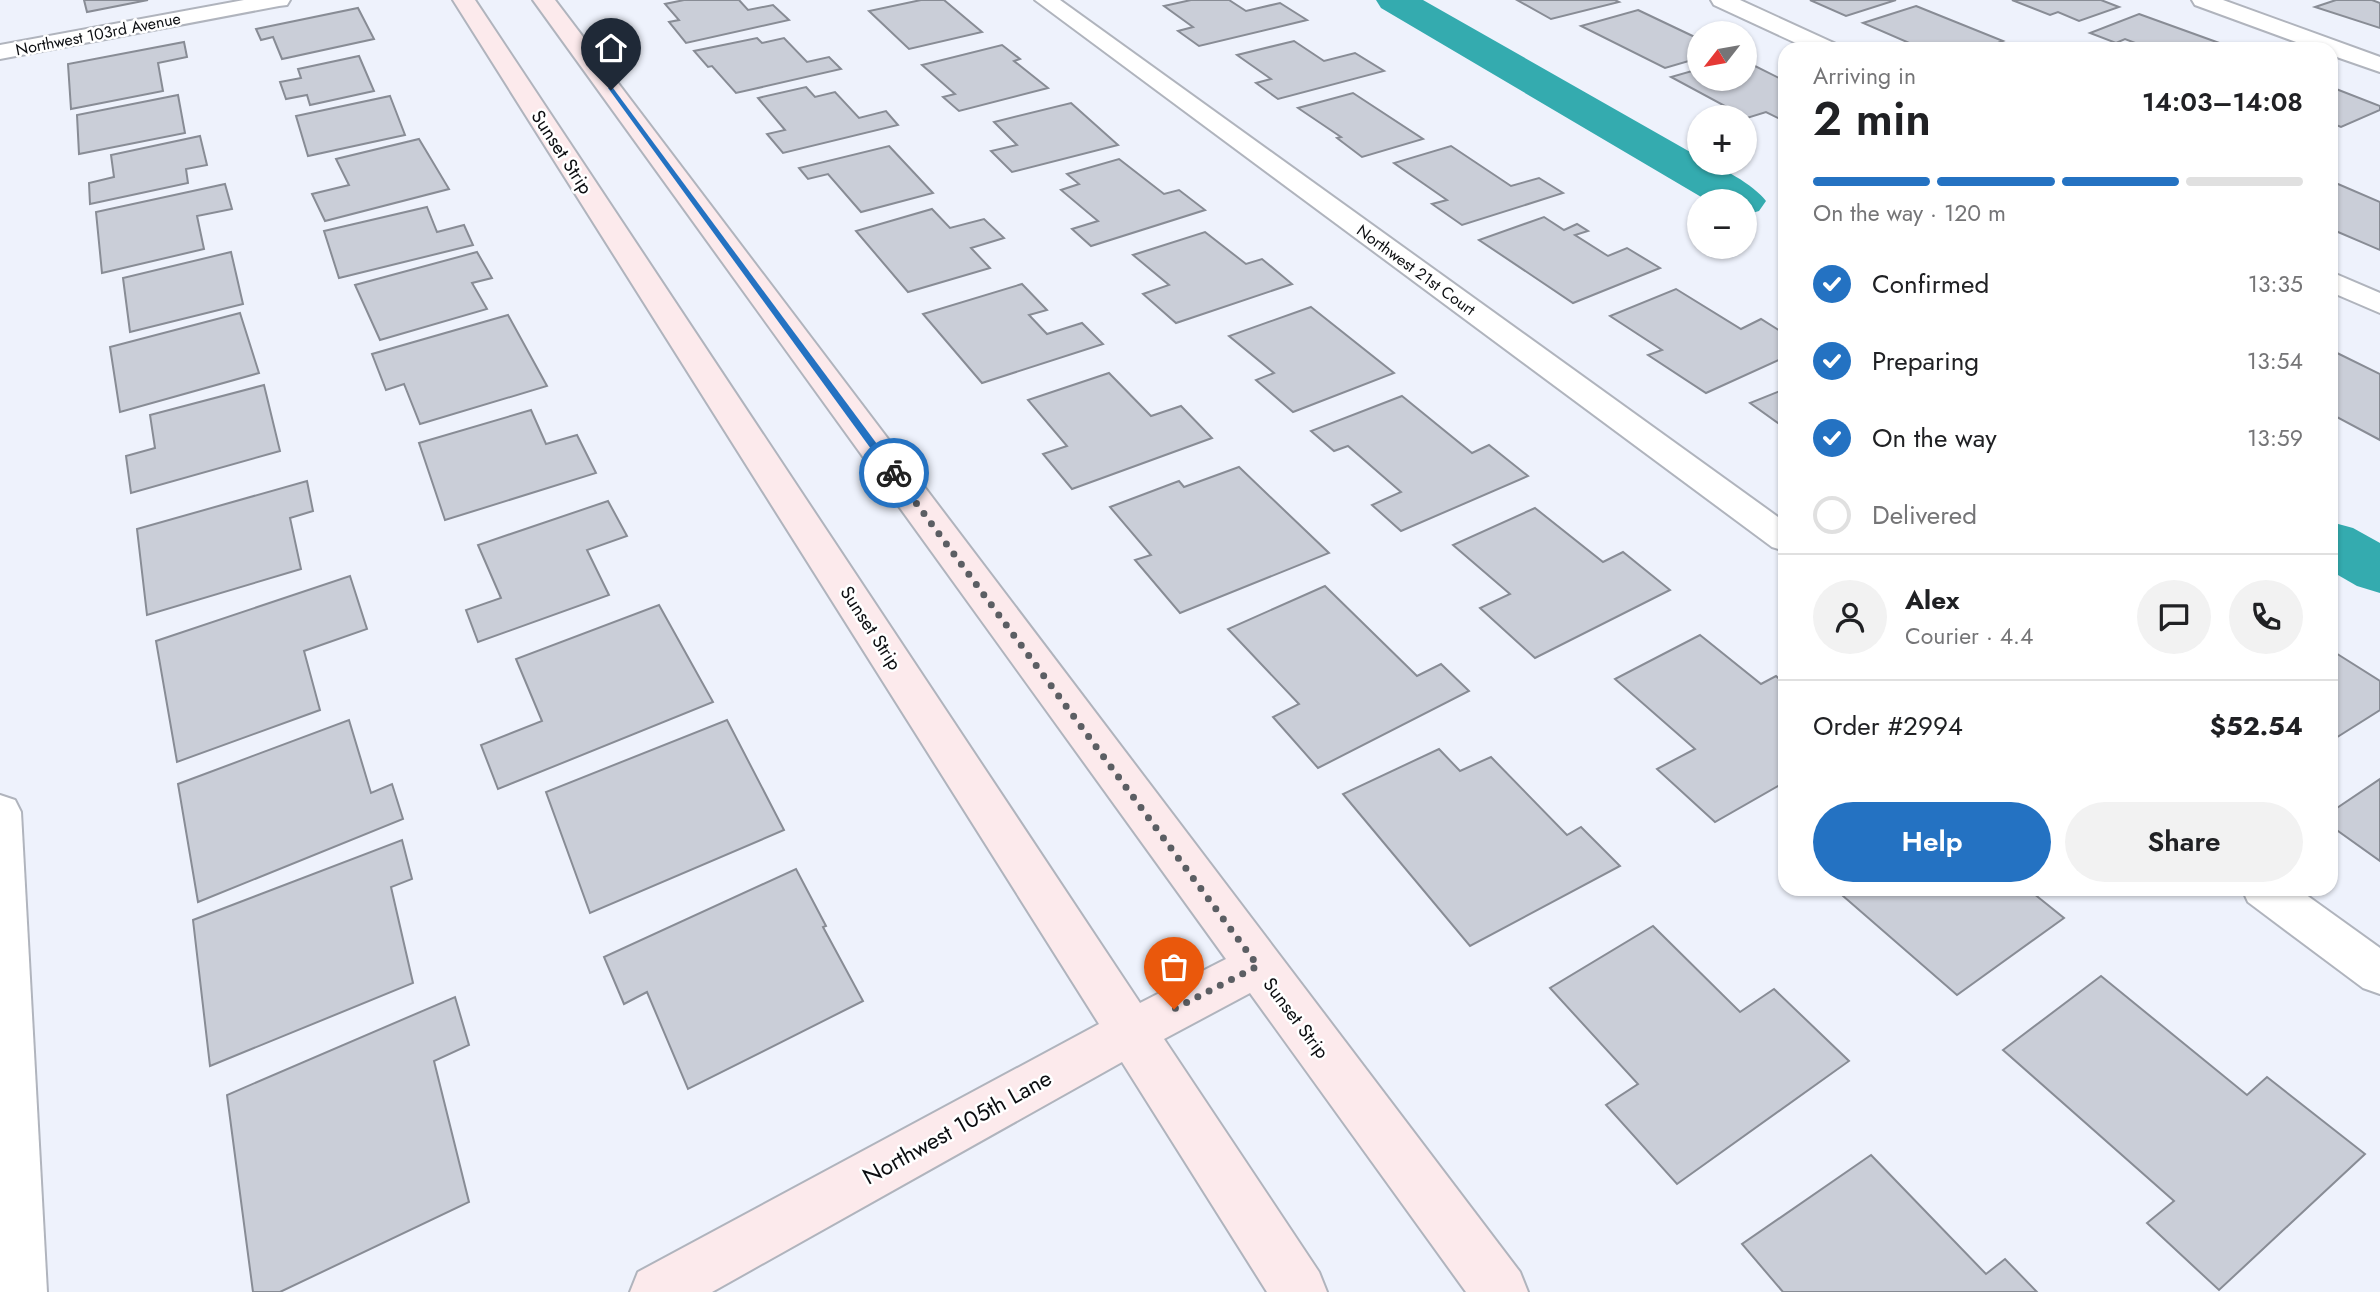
<!DOCTYPE html>
<html lang="en">
<head>
<meta charset="utf-8">
<style>
  :root { --surface:#fff; --page:#f2f2f2; --text:#202124; --muted:#757577; --line:#e0e0e0; --accent:#2472c2 }
  body { margin:0; font-family:Jost,sans-serif; background:var(--page); color:var(--text); height:100vh; display:flex; flex-direction:column; font-size:26px; white-space:nowrap }
  * { box-sizing:border-box; margin:0 }
  p { font-size:23px; color:var(--muted) }
  .icon { flex:none; width:38px; height:38px; fill:none; stroke:currentColor; stroke-width:2; stroke-linecap:round; stroke-linejoin:round }
  .map { position:relative; flex:1; overflow:hidden }
  .sheet { position:absolute; left:1778px; top:42px; width:560px; height:854px; display:flex; flex-direction:column; background:var(--surface); border-radius:21px; box-shadow:0 2px 5px #0004 }
  .sheet>* { flex:none }
  .needle { width:46px; rotate:239deg }
  .tools { position:absolute; left:1687px; top:21px; display:grid; gap:14px }
  .tools a { display:grid; place-items:center; width:70px; height:70px; border-radius:50%; background:var(--surface); box-shadow:0 2px 5px #0004; font-size:35px }
  .pin { position:absolute; display:grid; place-items:center; width:60px; height:60px; color:#fff; margin:-72px -30px; border-radius:50% 50% 50% 0; rotate:-45deg; box-shadow:0 0 7px #0007 }
  .pin .icon { rotate:45deg }
  .courier { position:absolute; display:grid; place-items:center; width:70px; height:70px; margin:-35px; border:5px solid #2472c2; border-radius:50%; background:#fff; color:#222; box-shadow:0 2px 9px #0007 }
  .overview em { font-style:normal; font-weight:600 }
  .overview div { display:flex; flex-direction:column-reverse }
  .overview { display:flex; align-items:center; justify-content:space-between; height:119px; padding:0 35px }
  h1 { font-size:46px; font-weight:600; line-height:52px }
  .bar { display:grid; grid-template-columns:repeat(4,1fr); gap:10px 7px; align-content:center; height:84px; padding:0 35px }
  .bar i { height:9px; border-radius:5px; background:var(--line) }
  .bar .active { background:var(--accent) }
  .bar p { grid-column:span 4 }
  .line { display:flex; align-items:center; gap:18px; padding:0 35px; border-top:2px solid var(--line) }
  .line div { flex:1 }
  .round { display:grid; place-items:center; flex:none; width:74px; height:74px; border-radius:37px; background:var(--page) }
  ol { padding:0 35px; list-style:none }
  li { display:flex; align-items:center; gap:21px; height:77px }
  li p { margin-inline-start:auto }
  li .icon { padding:7px; border-radius:50%; background:var(--accent); color:#fff; stroke-width:4 }
  li:last-child { color:var(--muted) }
  li i { width:38px; height:38px; border:4px solid var(--line); border-radius:50% }
  .action { display:flex; gap:14px; margin-top:auto; padding:14px 35px }
  .action a { flex:1; height:80px; border-radius:42px; background:var(--accent); color:#fff; font-size:28px; font-weight:600; line-height:80px; text-align:center }
  .action a+a { background:var(--page); color:var(--text) }
  .map>svg:first-child { display:block }
  .lines { fill:none; stroke-linecap:round; stroke-linejoin:round }
  .canal { fill:#34abaf; fill-rule:evenodd }
  .building { fill:#caced8; stroke:#888c95; stroke-width:2 }
  .street-casing { stroke:#b0b4bd; stroke-width:4 }
  .secondary-casing { stroke:#b0b4bd; stroke-width:4 }
  .street { fill:#fff; fill-rule:evenodd }
  .secondary { fill:#fceaec; fill-rule:evenodd }
  .route { fill:#2472c2 }
  .done { stroke:#5b5e63; stroke-width:7; stroke-dasharray:0 12.6 }
  .labels { text-anchor:middle; dominant-baseline:central; stroke-width:5; stroke-linejoin:round; paint-order:stroke }
  .far-street-label { font-size:16px; fill:#0c0e11; stroke:#fff }
  .street-label { font-size:19px; fill:#0c0e11; stroke:#fff }
  .near-street-label { font-size:23px; fill:#0c0e11; stroke:#fff }
</style>
</head>
<body>
<div class="map">
<svg width="2380" height="1292" viewBox="0 0 2380 1292">
  <rect width="100%" height="100%" fill="#eef2fc"/>
  <g class="lines">
    <g class="canal">
      <path d="M1376,0H1423L1699,157V163C1718,163 1755,186 1766,201L1759,211L1745,215V201H1708L1381,8Z"/>
      <path d="M2331,522L2353,528L2380,543V593L2357,586L2331,571Z"/>
    </g>
  </g>
  <g class="building">
    <path d="M84,0H148L87,12Z"/>
    <path d="M684,0H739L748,10L773,5L789,20L686,43L669,22L679,20L665,4Z"/>
    <path d="M921,0H944L982,32L909,49L869,11Z"/>
    <path d="M1191,0H1229L1246,11L1280,3L1307,20L1199,46L1178,31L1193,27L1164,6Z"/>
    <path d="M1517,0H1615L1619,2L1551,19Z"/>
    <path d="M1810,0H1896L1846,16Z"/>
    <path d="M2012,0H2101L2119,7L2079,21L2058,12L2050,15Z"/>
    <path d="M2336,0H2372L2380,3V28L2315,7Z"/>
    <path d="M1916,6L2003,41L1982,49H1923L1863,23Z"/>
    <path d="M358,8L374,39L282,59L273,37L261,40L256,29Z"/>
    <path d="M1638,10L1699,39V58L1665,68L1581,26Z"/>
    <path d="M2139,14L2236,49H2151L2125,39L2116,43L2090,33Z"/>
    <path d="M757,38L762,43L784,38L807,62L829,57L841,69L736,93L712,66L708,67L694,51Z"/>
    <path d="M1294,41L1324,61L1355,53L1384,71L1278,99L1256,83L1271,79L1237,55Z"/>
    <path d="M184,42L187,57L158,63L163,91L71,109L68,64Z"/>
    <path d="M1002,45L1020,59L1014,61L1048,88L959,111L943,97L955,94L922,65Z"/>
    <path d="M359,56L374,91L310,105L307,95L286,99L280,82L301,78L298,69Z"/>
    <path d="M1745,61L1785,81V117L1780,119L1766,112L1747,118L1671,77L1699,69V79H1745Z"/>
    <path d="M806,87L815,97L835,92L859,118L886,111L898,125L783,153L767,134L785,130L758,98Z"/>
    <path d="M2331,87L2380,106V110L2341,127L2331,123Z"/>
    <path d="M1353,93L1423,139L1362,157L1337,138L1341,137L1298,108Z"/>
    <path d="M178,95L185,133L79,154L77,115Z"/>
    <path d="M390,96L405,135L308,156L296,116Z"/>
    <path d="M1071,103L1118,145L1012,172L991,151L1017,145L994,122Z"/>
    <path d="M200,136L207,165L186,169L188,183L90,204L89,183L114,177L111,155Z"/>
    <path d="M419,139L449,189L325,221L312,194L349,185L336,159Z"/>
    <path d="M889,146L933,193L861,212L828,174L808,179L799,168Z"/>
    <path d="M1451,146L1511,186L1539,178L1563,193L1462,225L1432,204L1447,200L1394,163Z"/>
    <path d="M1119,159L1164,194L1179,190L1205,210L1091,246L1072,229L1098,221L1061,190L1079,184L1067,174Z"/>
    <path d="M2331,181L2380,202V250L2331,229Z"/>
    <path d="M225,184L232,209L197,216L204,249L102,273L96,212Z"/>
    <path d="M427,207L437,232L464,225L473,245L339,278L324,231Z"/>
    <path d="M932,209L950,228L984,219L1004,238L971,248L990,268L908,292L856,231Z"/>
    <path d="M1544,217L1564,230L1577,224L1588,231L1575,235L1608,256L1627,248L1660,268L1573,303L1479,240Z"/>
    <path d="M1205,232L1246,264L1262,259L1292,284L1176,323L1143,294L1169,285L1133,255Z"/>
    <path d="M231,252L243,304L130,332L123,278Z"/>
    <path d="M477,252L492,278L472,283L487,309L380,340L355,285Z"/>
    <path d="M1022,284L1047,310L1029,315L1047,334L1082,323L1103,344L982,383L923,314Z"/>
    <path d="M1676,289L1741,329L1761,319L1785,334V357L1706,393L1648,355L1662,350L1610,316Z"/>
    <path d="M1311,307L1394,373L1293,412L1256,380L1274,373L1229,336Z"/>
    <path d="M240,313L259,373L120,412L110,347Z"/>
    <path d="M508,315L547,386L420,424L404,384L386,390L372,354Z"/>
    <path d="M2331,350L2380,374V440L2331,414Z"/>
    <path d="M1109,373L1151,416L1181,406L1212,438L1072,489L1043,454L1067,446L1028,400Z"/>
    <path d="M264,385L280,451L131,493L126,456L155,448L150,415Z"/>
    <path d="M1785,389V428L1750,403Z"/>
    <path d="M1402,396L1472,453L1489,445L1528,476L1401,531L1372,505L1401,492L1348,446L1334,451L1311,431Z"/>
    <path d="M531,410L546,444L577,435L596,473L445,520L419,443Z"/>
    <path d="M1239,467L1329,553L1180,613L1135,560L1151,555L1110,507L1179,481L1184,487Z"/>
    <path d="M307,481L313,511L290,518L301,569L147,615L137,529Z"/>
    <path d="M608,501L627,536L587,550L609,595L478,642L466,610L501,598L478,545Z"/>
    <path d="M1535,508L1603,562L1623,552L1670,590L1535,658L1480,608L1510,594L1453,545Z"/>
    <path d="M350,576L367,629L304,651L320,710L177,762L156,641Z"/>
    <path d="M1325,586L1417,676L1441,664L1469,691L1318,768L1273,717L1299,704L1228,629Z"/>
    <path d="M659,605L713,702L498,789L481,745L542,721L516,659Z"/>
    <path d="M1700,635L1761,684L1776,676L1785,684V782L1715,822L1657,769L1695,749L1615,679Z"/>
    <path d="M2331,650L2380,681V710L2331,741Z"/>
    <path d="M349,720L371,793L392,784L403,819L198,902L178,784Z"/>
    <path d="M727,720L784,830L590,913L546,792Z"/>
    <path d="M1439,749L1460,771L1491,757L1567,835L1581,827L1620,866L1470,946L1343,794Z"/>
    <path d="M2380,779V861L2331,826V812Z"/>
    <path d="M402,840L412,879L391,887L413,983L210,1066L193,920Z"/>
    <path d="M796,869L826,926L823,927L863,1001L688,1089L647,992L624,1004L604,957Z"/>
    <path d="M1835,889H2028L2064,918L1957,995Z"/>
    <path d="M1653,926L1740,1012L1774,989L1849,1061L1677,1184L1606,1105L1638,1084L1550,988Z"/>
    <path d="M2101,976L2247,1095L2267,1077L2365,1154L2219,1290L2147,1223L2174,1201L2003,1050Z"/>
    <path d="M455,997L469,1045L434,1061L469,1202L280,1292H253L227,1095Z"/>
    <path d="M1871,1155L1986,1274L2005,1259L2037,1292H1783L1742,1244Z"/>
  </g>
  <g class="lines">
    <defs>
      <g id="street">
        <path d="M244,0H290L287,5L279,6L0,59V45Z"/>
        <path d="M1035,0H1060L1785,522V551L1772,547Z"/>
        <path d="M1711,0H1740L1836,44L1839,49H1809L1714,5Z"/>
        <path d="M2192,0H2223L2380,57V72L2331,55V49H2315L2195,5Z"/>
        <path d="M2331,272L2380,293V313L2331,292Z"/>
        <path d="M0,795L15,800L21,812L47,1292H0Z"/>
        <path d="M2242,889H2298L2380,948V994L2363,988L2248,902Z"/>
      </g>
      <path id="secondary" d="M453,0H475L1140,1003L1226,959L533,0H555L1520,1272L1528,1292H1466L1250,993L1164,1039L1319,1272L1327,1292H1267L1122,1062L712,1292H630L638,1272L1099,1024Z"/>
    </defs>
    <use href="#street" class="street-casing"/>
    <use href="#secondary" class="secondary-casing"/>
    <use href="#street" class="street"/>
    <use href="#secondary" class="secondary"/>
  </g>
  <path class="route" d="M608,88H613L897,471V475H890Z"/>
  <g class="lines">
    <path class="done" d="M894,473L1258,966L1174,1009"/>
  </g>
  <g class="labels">
    <g class="far-street-label">
      <text transform="translate(98 34) rotate(-11)">Northwest 103rd Avenue</text>
      <text transform="translate(1416 270) rotate(36)">Northwest 21st Court</text>
    </g>
    <g class="street-label">
      <text transform="translate(562 152) rotate(57)">Sunset Strip</text>
      <text transform="translate(871 628) rotate(57)">Sunset Strip</text>
      <text transform="translate(1296 1018) rotate(53)">Sunset Strip</text>
    </g>
    <g class="near-street-label">
      <text transform="translate(957 1127) rotate(-29)">Northwest 105th Lane</text>
    </g>
  </g>
</svg>
<div class="tools">
<a><svg class="needle" viewBox="-14 -14 28 28"><path d="M0-13l5 13h-10z" fill="#e53935"/><path d="M0 13l5-13h-10z" fill="#757577"/></svg></a>
<a>+</a>
<a>−</a>
</div>
<div class="pin" style="left:1174px;top:1009px;background:#ea580c"><svg class="icon" aria-label="bag" viewBox="0 0 24 24"><path d="M5 8h14l-1 12H6zM9 8a3 3 0 0 1 6 0"/></svg></div>
<div class="pin" style="left:611px;top:90px;background:#1f2937"><svg class="icon" aria-label="home" viewBox="0 0 24 24"><path d="M3 11l9-7 9 7M6 9v11h12V9"/></svg></div>
<div class="courier" style="left:894px;top:473px"><svg class="icon" aria-label="bike" viewBox="0 0 24 24"><circle cx="6" cy="16" r="4"/><circle cx="18" cy="16" r="4"/><path d="M6 16l4-8h5l3 8M10 8l3 8H6M13 5h3"/></svg></div>
<section class="sheet">
<div class="overview"><div><h1>2 min</h1><p>Arriving in</p></div><em>14:03–14:08</em></div>
<div class="bar"><i class="active"></i><i class="active"></i><i class="active"></i><i></i><p>On the way · 120 m</p></div>
<ol>
<li><svg class="icon" aria-label="check" viewBox="0 0 24 24"><path d="M5 12l5 5 9-10"/></svg>Confirmed<p>13:35</p></li>
<li><svg class="icon" aria-label="check" viewBox="0 0 24 24"><path d="M5 12l5 5 9-10"/></svg>Preparing<p>13:54</p></li>
<li><svg class="icon" aria-label="check" viewBox="0 0 24 24"><path d="M5 12l5 5 9-10"/></svg>On the way<p>13:59</p></li>
<li><i></i>Delivered</li>
</ol>
<div class="line" style="height:126px"><a class="round"><svg class="icon" aria-label="person" viewBox="0 0 24 24"><circle cx="12" cy="8" r="4"/><path d="M4 21q1-7 8-7t8 7"/></svg></a><div><b>Alex</b><p>Courier · 4.4</p></div><a class="round"><svg class="icon" aria-label="chat" viewBox="0 0 24 24"><path d="M4 5h16v11H9l-5 4z"/></svg></a><a class="round"><svg class="icon" aria-label="phone" viewBox="0 0 24 24"><path d="M5 4h4l2 5-3 2q2 4 5 5l2-3 5 2v4C11 20 4 13 5 4z"/></svg></a></div>
<div class="line" style="height:91px"><div>Order #2994</div><b>$52.54</b></div>
<div class="action"><a>Help</a><a>Share</a></div>
</section>
</div>
</body>
</html>
